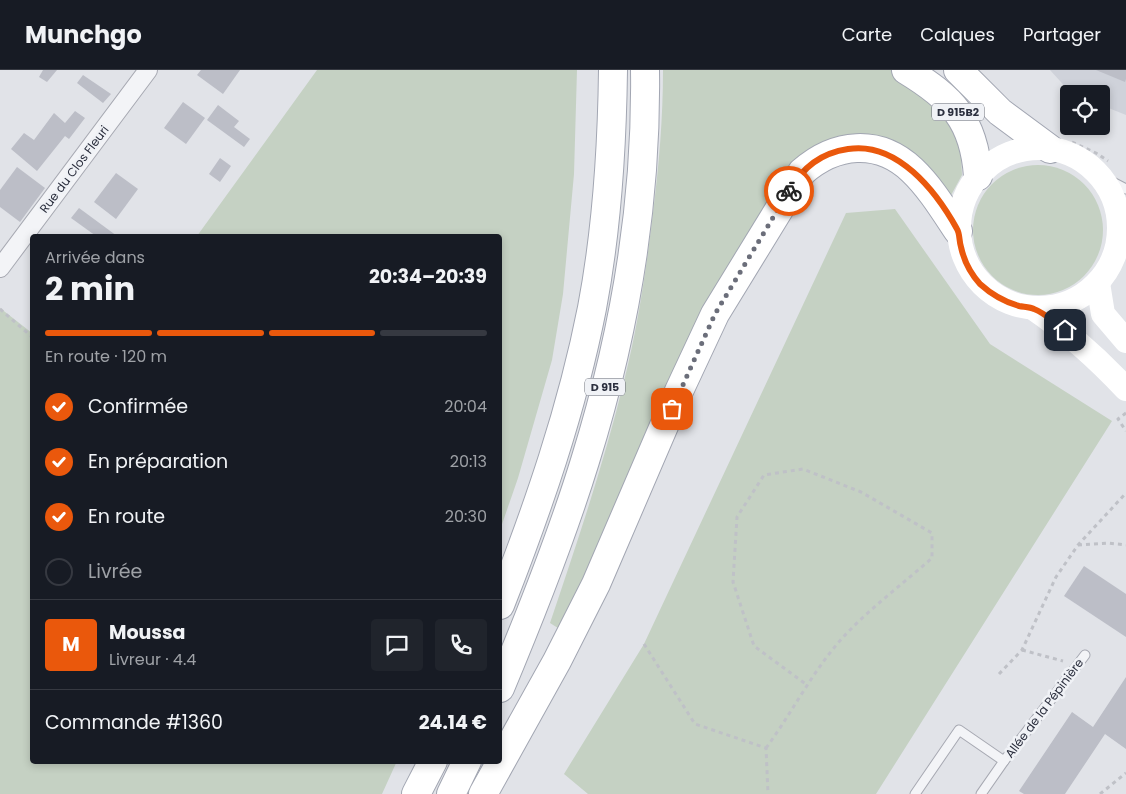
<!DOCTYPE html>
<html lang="fr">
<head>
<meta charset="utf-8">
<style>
  :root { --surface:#171b24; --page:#20242c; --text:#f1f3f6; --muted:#9ea1a6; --line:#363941; --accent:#ea580c }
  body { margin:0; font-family:Poppins,sans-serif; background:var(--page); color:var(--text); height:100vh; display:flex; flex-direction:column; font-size:19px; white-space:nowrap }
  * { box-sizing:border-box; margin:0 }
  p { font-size:16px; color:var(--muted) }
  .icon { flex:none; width:28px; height:28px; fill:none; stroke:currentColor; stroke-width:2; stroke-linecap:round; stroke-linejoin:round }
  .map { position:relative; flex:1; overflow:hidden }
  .side { position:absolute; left:30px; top:164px; width:472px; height:530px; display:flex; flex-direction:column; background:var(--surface); border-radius:5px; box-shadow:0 2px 8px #0003 }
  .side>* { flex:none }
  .buttons { position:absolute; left:1060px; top:15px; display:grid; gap:10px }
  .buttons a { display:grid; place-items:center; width:50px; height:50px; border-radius:5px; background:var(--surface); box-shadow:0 2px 8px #0003; font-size:25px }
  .pin { position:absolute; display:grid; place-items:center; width:42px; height:42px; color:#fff; margin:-21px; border-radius:10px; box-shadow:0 2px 8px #0006 }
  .courier { position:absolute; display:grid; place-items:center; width:50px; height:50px; margin:-25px; border:4px solid #ea580c; border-radius:50%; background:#fff; color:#222; box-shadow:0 1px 6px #0007 }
  .headline em { font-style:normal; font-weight:700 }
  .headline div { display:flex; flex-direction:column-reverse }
  .headline { display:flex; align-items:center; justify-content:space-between; height:85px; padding:0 15px }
  h1 { font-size:32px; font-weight:700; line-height:38px }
  .bar { display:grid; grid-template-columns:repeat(4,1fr); gap:8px 5px; align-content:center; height:60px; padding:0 15px }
  .bar i { height:6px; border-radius:4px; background:var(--line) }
  .bar .selected { background:var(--accent) }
  .bar p { grid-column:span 4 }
  .line { display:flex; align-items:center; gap:12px; padding:0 15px; border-top:1px solid var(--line) }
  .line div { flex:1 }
  .round { display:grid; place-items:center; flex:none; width:52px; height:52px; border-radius:5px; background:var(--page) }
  ol { padding:0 15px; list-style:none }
  li { display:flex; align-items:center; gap:15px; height:55px }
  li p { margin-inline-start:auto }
  li .icon { padding:5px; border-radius:50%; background:var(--accent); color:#fff; stroke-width:4 }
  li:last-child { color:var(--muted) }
  li i { width:28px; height:28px; border:2px solid var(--line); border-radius:50% }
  header { display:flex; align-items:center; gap:30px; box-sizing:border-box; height:70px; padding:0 25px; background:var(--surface); border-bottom:1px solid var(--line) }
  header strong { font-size:24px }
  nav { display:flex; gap:28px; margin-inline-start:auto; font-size:18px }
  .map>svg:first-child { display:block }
  .built { fill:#cfd2da }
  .green { fill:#c5d1c3 }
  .building { fill:#bcbec7 }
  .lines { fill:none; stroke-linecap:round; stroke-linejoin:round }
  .service-casing { stroke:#a7a9b2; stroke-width:11 }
  .minor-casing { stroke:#a7a9b2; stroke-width:20 }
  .primary-casing { stroke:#a2a6b2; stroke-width:30 }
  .path { stroke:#bfc1c7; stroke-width:3; stroke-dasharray:4 4; stroke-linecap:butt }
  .service { stroke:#f3f4f7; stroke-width:9 }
  .minor { stroke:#f3f4f7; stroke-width:18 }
  .secondary { stroke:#fff; stroke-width:24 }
  .primary { stroke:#fff; stroke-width:28 }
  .done { stroke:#6b6e7a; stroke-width:5; stroke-dasharray:0 9 }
  .route { stroke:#ea580c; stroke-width:6 }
  .labels { text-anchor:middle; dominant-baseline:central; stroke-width:5; stroke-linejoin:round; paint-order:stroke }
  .shield { fill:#f0f2f6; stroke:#666a75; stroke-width:1 }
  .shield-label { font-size:11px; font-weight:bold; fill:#2b2f3e }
  .street-label { font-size:12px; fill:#2b2f3e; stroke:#f0f2f6 }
</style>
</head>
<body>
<header>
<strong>Munchgo</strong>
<nav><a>Carte</a><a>Calques</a><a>Partager</a></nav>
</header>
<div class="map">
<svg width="1126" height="724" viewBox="0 0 1126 724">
  <rect width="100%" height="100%" fill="#e1e3e8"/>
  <path class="built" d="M1050,0H1126V45L1101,35V24L1071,23Z"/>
  <g class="green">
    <path d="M317,0H577L574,104L563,224L552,290L518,408L500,460V166H197Z"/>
    <path d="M663,0H891L910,12L939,36L960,67L962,105L949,129L886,73L789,98L735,184L689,270L561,560L550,553C577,473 604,393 624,311C638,256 646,200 653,143C659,95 663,48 663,0Z"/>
    <circle cx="1038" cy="160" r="65"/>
    <path d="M895,139L990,274L1112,351L876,724H588L564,704L644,574L846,143Z"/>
    <path d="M0,238L32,263V691H397L382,724H0Z"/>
  </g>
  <g class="building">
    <path d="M43,0H57L47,12L39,7Z"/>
    <path d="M201,0H240L223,24L197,5Z"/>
    <path d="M1096,0H1126V9L1125,12Z"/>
    <path d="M83,5L111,24L103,33L77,13Z"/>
    <path d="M183,32L205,48L186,74L164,58Z"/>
    <path d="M218,35L239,51L234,57L250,69L244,77L207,50Z"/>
    <path d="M75,41L85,48L69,69L65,66L37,101L11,79L24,63L34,70L54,43L65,53Z"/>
    <path d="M220,88L231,96L220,112L209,104Z"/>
    <path d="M17,97L45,118L20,152L0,137V120Z"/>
    <path d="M116,103L138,119L116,149L94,132Z"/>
    <path d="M79,138L117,166H96L71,148Z"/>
    <path d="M1084,496L1126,524V567L1064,526Z"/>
    <path d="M1126,607V679L1105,664L1065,724H1024L1019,721L1072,642L1093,657Z"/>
  </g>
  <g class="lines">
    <defs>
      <g id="service">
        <path d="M1101,106L1126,119"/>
        <path d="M1118,172L1126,159"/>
        <path d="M915,724L959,660L1004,691L1085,585"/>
        <path d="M981,724L1004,691"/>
      </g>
      <path id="minor" d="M0,198L148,0"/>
      <g id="primary">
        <path d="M906,0C952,28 974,50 978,106"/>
        <path d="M958,0L1000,42L1050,79"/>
        <path d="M500,535C538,438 572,340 592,238C607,159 612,80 613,0"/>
        <path d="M500,618C531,544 561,469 585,391C624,266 647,132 645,0"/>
        <path d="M416,724L433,691"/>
        <path d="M451,724L467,691"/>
        <path d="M483,724L557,591L596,514L679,321L715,244L802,102C835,73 878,68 912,100C930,117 944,140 958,161"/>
      </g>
    </defs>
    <use href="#service" class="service-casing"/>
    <use href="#minor" class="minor-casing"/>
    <use href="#primary" class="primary-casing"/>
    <g class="path">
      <path d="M1072,72L1096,83L1108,91"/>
      <path d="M0,239L32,267"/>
      <path d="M1126,343L1118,349L1126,361"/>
      <path d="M1078,475L1108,473L1126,475"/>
      <path d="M644,574L695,654L766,678L768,724"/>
      <path d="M1022,580L1063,591"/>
      <path d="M999,604L1022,580L1056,507L1078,475L1126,423"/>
      <path d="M766,678C794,640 815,596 848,562C873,536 905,512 932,488V463L861,422L803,399L764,405L737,447L733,512L754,576L807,615"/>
      <path d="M1100,724L1126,703"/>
    </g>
    <use href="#service" class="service"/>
    <use href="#minor" class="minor"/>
    <g class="secondary">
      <circle cx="1039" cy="158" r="80"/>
      <path d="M1098,213L1103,244L1126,271"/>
      <path d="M1033,238C1068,262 1097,288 1126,319"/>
    </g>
    <use href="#primary" class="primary"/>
  </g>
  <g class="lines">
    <path class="done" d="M672,339L715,244L789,121"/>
    <path class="route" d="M789,121C803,97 821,83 848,79C897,71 936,121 957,159C960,164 959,171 961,177C964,191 971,204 980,214C991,224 1005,232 1019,236C1024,237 1030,237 1034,239C1045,243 1055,253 1065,260"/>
  </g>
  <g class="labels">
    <g class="shield">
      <rect x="932" y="33.5" width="52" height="17" rx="4"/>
      <rect x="585" y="308.5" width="40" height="17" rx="4"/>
    </g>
    <g class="shield-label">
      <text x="958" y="42">D 915B2</text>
      <text x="605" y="317">D 915</text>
    </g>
    <g class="street-label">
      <text transform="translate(74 99) rotate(-53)">Rue du Clos Fleuri</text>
      <text transform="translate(1044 638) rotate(-53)">Allée de la Pépinière</text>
    </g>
  </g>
</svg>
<div class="buttons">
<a><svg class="icon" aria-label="locate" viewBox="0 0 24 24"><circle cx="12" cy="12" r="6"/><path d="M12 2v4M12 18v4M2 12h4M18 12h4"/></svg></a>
</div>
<div class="pin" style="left:672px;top:339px;background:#ea580c"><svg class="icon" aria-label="bag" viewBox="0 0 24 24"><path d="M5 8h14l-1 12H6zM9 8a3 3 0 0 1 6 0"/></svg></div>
<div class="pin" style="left:1065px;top:260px;background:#1f2937"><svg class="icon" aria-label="home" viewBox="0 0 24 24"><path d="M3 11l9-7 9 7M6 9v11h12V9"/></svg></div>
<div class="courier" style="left:789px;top:121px"><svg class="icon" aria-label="bike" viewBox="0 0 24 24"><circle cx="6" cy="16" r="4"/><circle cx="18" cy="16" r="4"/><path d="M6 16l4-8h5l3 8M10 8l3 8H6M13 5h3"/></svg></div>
<section class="side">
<div class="headline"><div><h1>2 min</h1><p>Arrivée dans</p></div><em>20:34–20:39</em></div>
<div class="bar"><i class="selected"></i><i class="selected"></i><i class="selected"></i><i></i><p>En route · 120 m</p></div>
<ol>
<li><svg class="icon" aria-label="check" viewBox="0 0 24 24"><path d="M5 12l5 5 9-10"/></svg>Confirmée<p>20:04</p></li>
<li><svg class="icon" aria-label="check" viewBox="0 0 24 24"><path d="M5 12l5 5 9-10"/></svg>En préparation<p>20:13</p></li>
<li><svg class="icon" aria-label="check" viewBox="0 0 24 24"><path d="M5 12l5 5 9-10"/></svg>En route<p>20:30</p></li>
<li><i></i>Livrée</li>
</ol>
<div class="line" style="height:90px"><b class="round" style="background:var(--accent);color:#fff">M</b><div><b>Moussa</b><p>Livreur · 4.4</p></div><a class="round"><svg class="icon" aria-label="chat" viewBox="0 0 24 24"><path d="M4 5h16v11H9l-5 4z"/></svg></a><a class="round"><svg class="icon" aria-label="phone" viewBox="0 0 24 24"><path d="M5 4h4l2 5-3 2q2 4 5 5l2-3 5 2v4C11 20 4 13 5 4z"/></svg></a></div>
<div class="line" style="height:65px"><div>Commande #1360</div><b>24.14 €</b></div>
</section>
</div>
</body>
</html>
